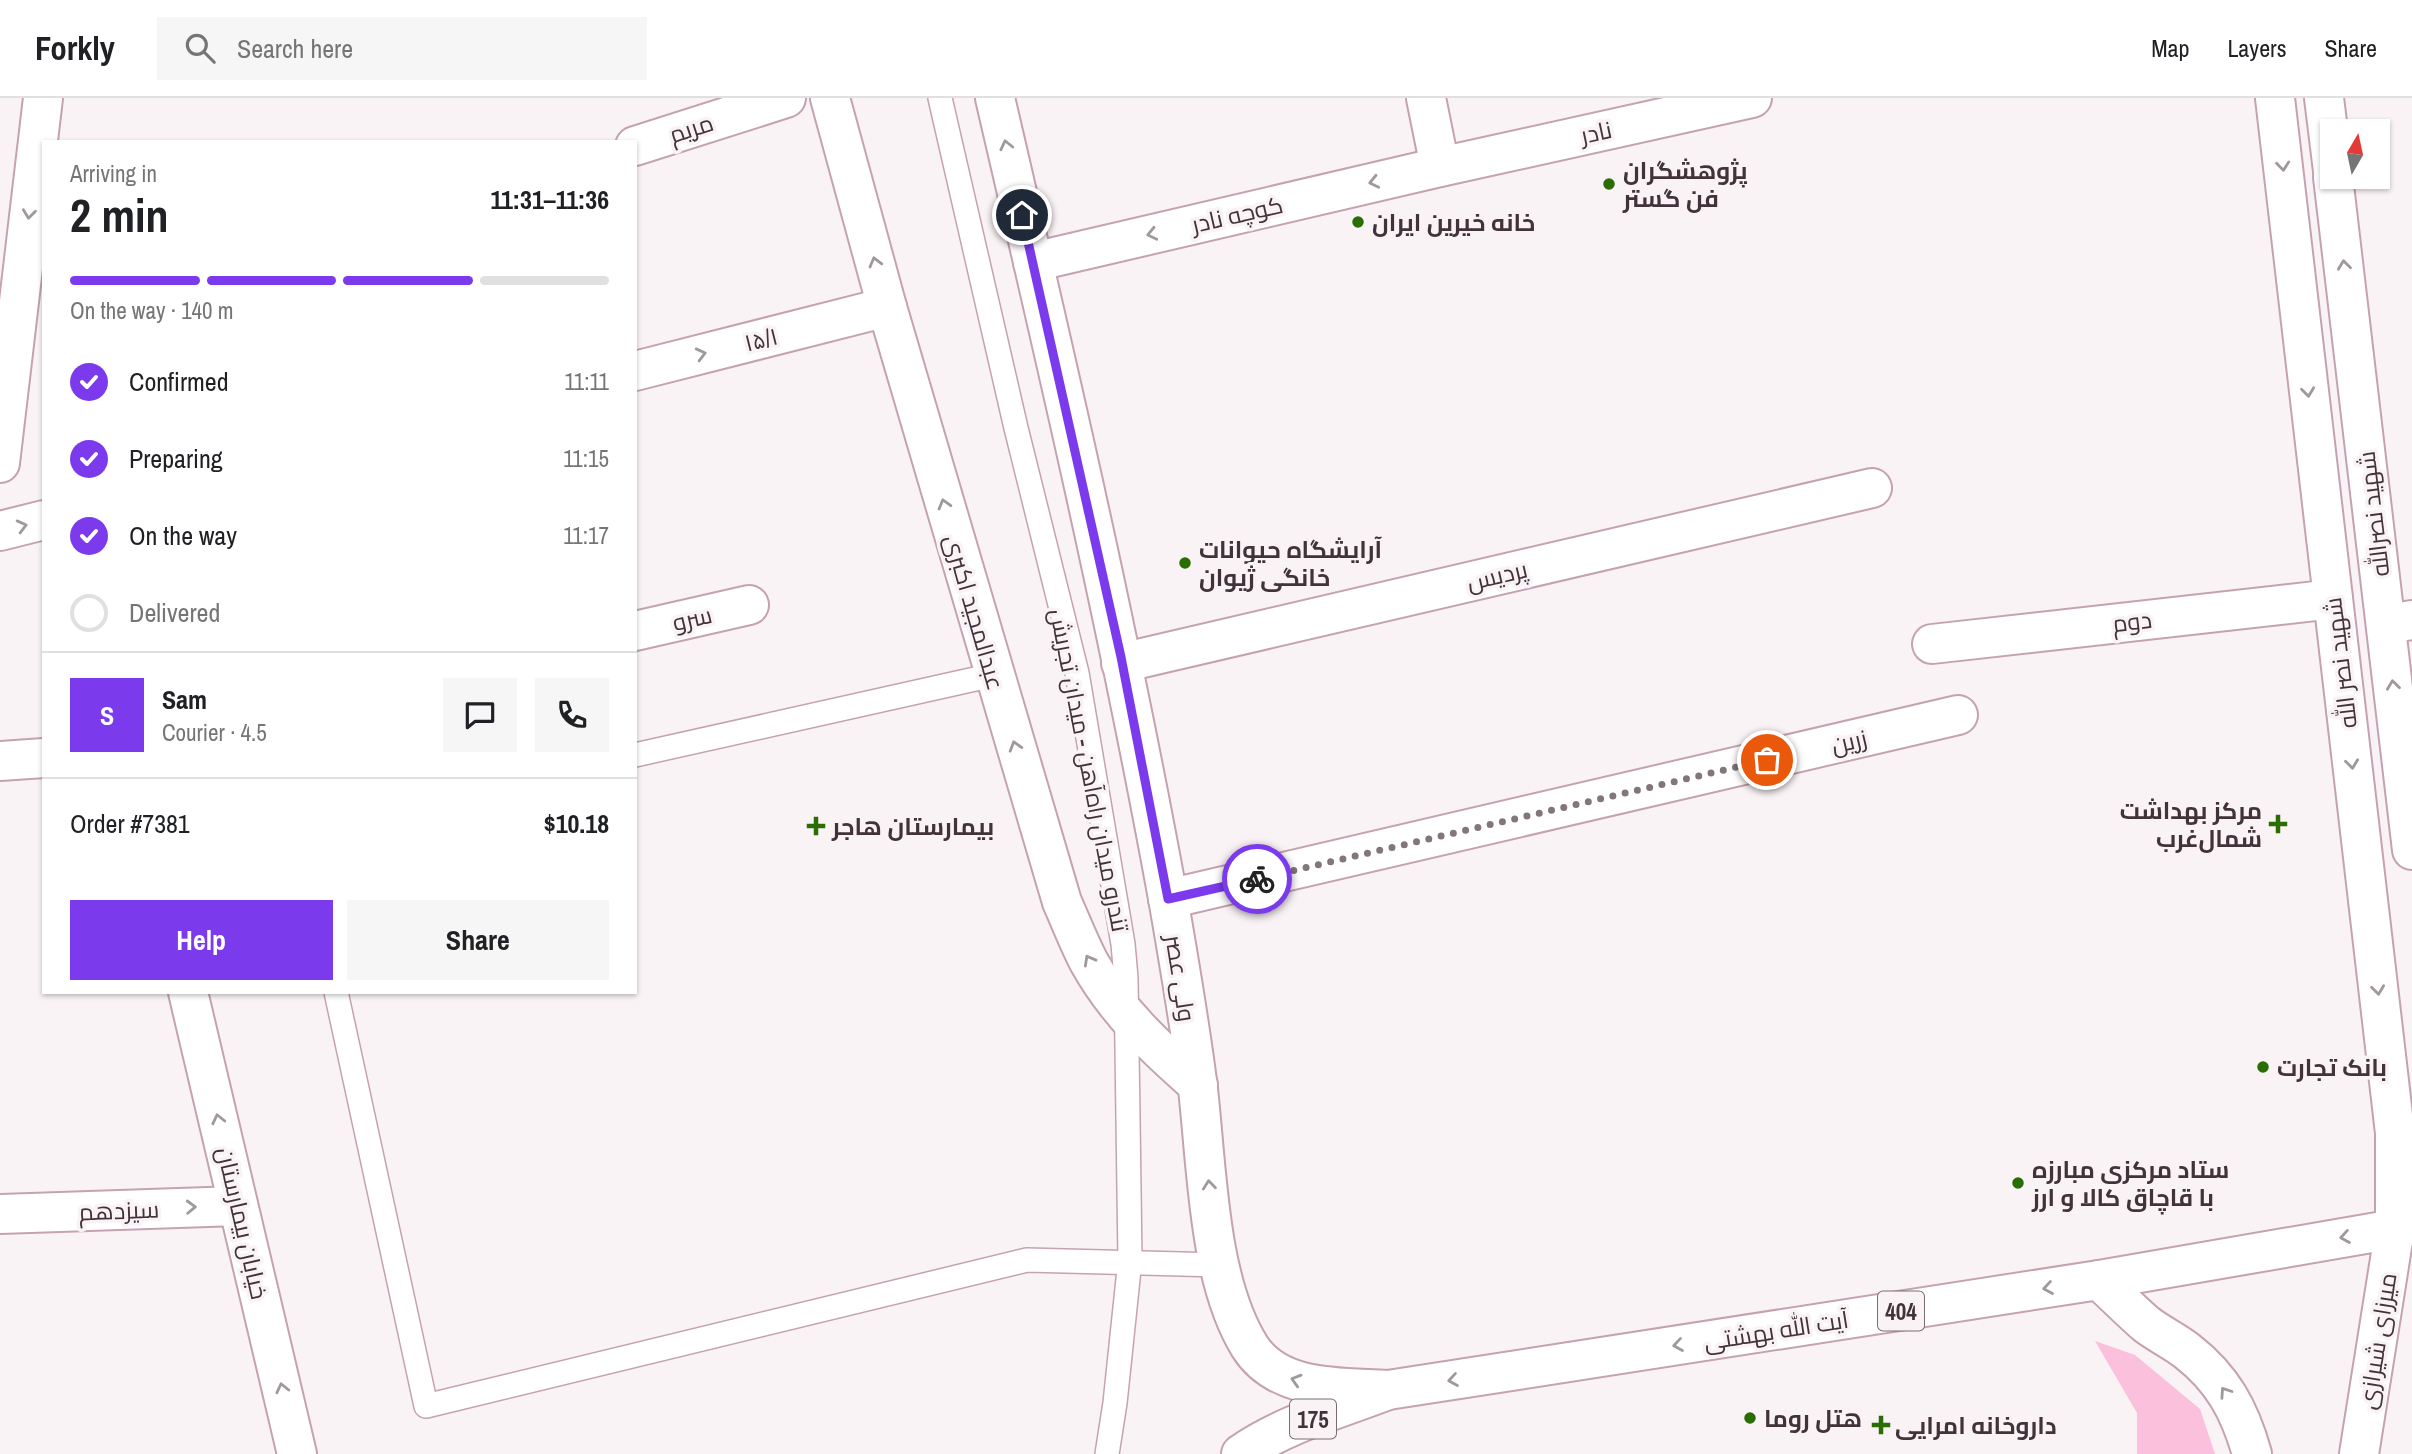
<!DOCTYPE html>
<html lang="en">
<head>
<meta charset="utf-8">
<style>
  :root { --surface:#fff; --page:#f6f6f6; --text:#202124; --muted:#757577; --line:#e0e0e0; --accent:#7c3aed }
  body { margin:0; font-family:"Archivo Narrow",Cairo,sans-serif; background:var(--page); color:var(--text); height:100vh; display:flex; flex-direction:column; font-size:26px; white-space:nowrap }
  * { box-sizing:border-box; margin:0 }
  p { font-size:23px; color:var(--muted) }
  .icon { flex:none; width:38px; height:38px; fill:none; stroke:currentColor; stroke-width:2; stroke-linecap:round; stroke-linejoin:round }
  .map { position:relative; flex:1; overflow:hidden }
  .sheet { position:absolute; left:42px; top:42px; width:595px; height:854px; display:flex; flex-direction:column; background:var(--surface); border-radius:0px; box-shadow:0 2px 5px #0004 }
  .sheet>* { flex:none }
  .needle { width:46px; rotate:9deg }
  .fabs { position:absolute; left:2320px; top:21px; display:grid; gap:14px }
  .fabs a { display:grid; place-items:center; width:70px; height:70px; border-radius:0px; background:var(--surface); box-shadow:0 2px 5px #0004; font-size:35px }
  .pin { position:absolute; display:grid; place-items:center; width:60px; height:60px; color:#fff; margin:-30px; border:4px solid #fff; border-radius:50%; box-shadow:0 2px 7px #0007 }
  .courier { position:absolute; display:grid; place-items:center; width:70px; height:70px; margin:-35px; border:5px solid #7c3aed; border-radius:50%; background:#fff; color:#222; box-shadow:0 2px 9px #0007 }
  .head em { font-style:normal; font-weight:700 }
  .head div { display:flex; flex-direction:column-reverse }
  .head { display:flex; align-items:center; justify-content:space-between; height:119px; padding:0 28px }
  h1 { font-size:46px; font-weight:700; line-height:52px }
  .bar { display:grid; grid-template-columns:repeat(4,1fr); gap:10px 7px; align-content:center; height:84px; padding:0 28px }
  .bar i { height:9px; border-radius:5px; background:var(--line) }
  .bar .selected { background:var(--accent) }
  .bar p { grid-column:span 4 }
  .line { display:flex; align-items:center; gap:18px; padding:0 28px; border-top:2px solid var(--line) }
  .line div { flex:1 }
  .round { display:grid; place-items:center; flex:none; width:74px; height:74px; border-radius:0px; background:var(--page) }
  ol { padding:0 28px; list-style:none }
  li { display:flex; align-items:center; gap:21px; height:77px }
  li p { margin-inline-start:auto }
  li .icon { padding:7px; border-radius:50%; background:var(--accent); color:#fff; stroke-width:4 }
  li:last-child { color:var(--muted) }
  li i { width:38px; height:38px; border:4px solid var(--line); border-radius:50% }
  .button { display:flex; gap:14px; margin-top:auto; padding:14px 28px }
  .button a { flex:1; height:80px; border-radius:0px; background:var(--accent); color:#fff; font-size:28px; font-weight:700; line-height:80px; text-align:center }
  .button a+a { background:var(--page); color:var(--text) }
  header { display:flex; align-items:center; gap:42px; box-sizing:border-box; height:98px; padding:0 35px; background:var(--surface); border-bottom:2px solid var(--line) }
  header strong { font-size:33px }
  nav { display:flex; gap:38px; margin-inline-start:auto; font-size:24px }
  .search { width:490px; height:63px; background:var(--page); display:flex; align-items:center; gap:18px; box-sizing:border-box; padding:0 24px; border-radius:0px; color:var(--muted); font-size:26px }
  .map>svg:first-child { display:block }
  .green { fill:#fbc0dc }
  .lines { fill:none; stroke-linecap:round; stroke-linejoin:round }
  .lane-casing { stroke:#c5a2b2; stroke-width:26 }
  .street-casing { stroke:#c5a2b2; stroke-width:42 }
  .secondary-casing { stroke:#c5a2b2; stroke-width:42 }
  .primary-casing { stroke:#c5a2b2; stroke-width:42 }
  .lane { stroke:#fff; stroke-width:23 }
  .street { stroke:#fff; stroke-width:38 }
  .secondary { stroke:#fff; stroke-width:38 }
  .primary { stroke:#fff; stroke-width:38 }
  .oneway { stroke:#a0999c }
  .done { stroke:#82767c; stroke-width:7; stroke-dasharray:0 12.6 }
  .route { stroke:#7c3aed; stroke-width:9 }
  .poi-dot { fill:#2a6d05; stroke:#faf3f6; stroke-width:2.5 }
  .labels { text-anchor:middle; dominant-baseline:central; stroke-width:7; stroke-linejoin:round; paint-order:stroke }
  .shield { fill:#faf3f6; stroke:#796d72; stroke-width:2 }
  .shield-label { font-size:23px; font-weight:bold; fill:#42333a }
  .street-label { font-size:24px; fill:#42333a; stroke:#faf3f6 }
  .poi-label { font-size:24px; font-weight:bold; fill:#42333a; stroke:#faf3f6; text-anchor:start }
</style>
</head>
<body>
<header>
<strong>Forkly</strong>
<div class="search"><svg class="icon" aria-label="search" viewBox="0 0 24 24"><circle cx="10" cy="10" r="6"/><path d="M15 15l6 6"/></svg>Search here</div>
<nav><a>Map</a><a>Layers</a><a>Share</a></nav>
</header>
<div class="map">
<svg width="2412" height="1356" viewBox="0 0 2412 1356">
  <rect width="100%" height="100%" fill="#faf3f6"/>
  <path class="green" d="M2095,1243L2135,1257L2200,1311L2215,1356H2137V1315Z"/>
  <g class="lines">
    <defs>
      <g id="lane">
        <path d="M940,0L1016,330L1077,575L1123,846L1126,880L1130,1162L1115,1305L1107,1356"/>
        <path d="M635,657L993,577"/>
        <path d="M336,894L426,1308L1027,1162L1220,1167"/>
      </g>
      <g id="street">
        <path d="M1426,0L1440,69"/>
        <path d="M635,48L786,0"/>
        <path d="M1033,164L1440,69L1752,0"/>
        <path d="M635,273L887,209"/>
        <path d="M0,433L44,422"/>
        <path d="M2386,526L2412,522"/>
        <path d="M635,533L749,507"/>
        <path d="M1932,546L2333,501"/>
        <path d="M1121,565L1872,390"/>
        <path d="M0,663L44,660"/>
        <path d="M1168,801L1958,617"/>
        <path d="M188,894L297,1356"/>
        <path d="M0,1116L238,1108"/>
      </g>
      <g id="secondary">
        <path d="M830,0L887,209L1062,804C1071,824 1079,845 1089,864C1116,913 1156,950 1198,987"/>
        <path d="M2275,0L2395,1035V1130L2359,1356"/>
        <path d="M2324,0L2333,73"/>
        <path d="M2333,79L2412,752"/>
        <path d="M0,365L43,0"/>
        <path d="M2099,1182C2114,1196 2130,1212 2146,1226C2159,1236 2174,1243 2187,1253C2223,1281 2240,1313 2252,1356"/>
      </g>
      <g id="primary">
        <path d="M995,0C1057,266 1119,532 1168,800C1179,863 1190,927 1198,991C1207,1070 1208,1182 1250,1249C1279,1294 1342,1289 1388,1292"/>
        <path d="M1241,1356C1284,1326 1339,1311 1388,1292L2099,1182L2412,1128"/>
      </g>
    </defs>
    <use href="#lane" class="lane-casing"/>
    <use href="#street" class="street-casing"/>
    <use href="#secondary" class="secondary-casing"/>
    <use href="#primary" class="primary-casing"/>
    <use href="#lane" class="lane"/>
    <use href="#street" class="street"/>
    <use href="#secondary" class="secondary"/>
    <use href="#primary" class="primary"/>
  </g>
  <defs><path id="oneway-chevron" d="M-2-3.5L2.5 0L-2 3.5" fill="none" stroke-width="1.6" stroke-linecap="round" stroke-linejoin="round" transform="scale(1.75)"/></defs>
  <g class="oneway">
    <use href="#oneway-chevron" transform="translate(1006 47) rotate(-103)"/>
    <use href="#oneway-chevron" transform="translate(2283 68) rotate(84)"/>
    <use href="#oneway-chevron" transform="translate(1374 84) rotate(167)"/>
    <use href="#oneway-chevron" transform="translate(29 116) rotate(97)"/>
    <use href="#oneway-chevron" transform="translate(1152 136) rotate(167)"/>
    <use href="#oneway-chevron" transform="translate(875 164) rotate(-105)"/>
    <use href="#oneway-chevron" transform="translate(2344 167) rotate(-97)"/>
    <use href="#oneway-chevron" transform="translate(701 256) rotate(-14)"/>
    <use href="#oneway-chevron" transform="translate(2308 294) rotate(83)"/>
    <use href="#oneway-chevron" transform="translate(944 406) rotate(-106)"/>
    <use href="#oneway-chevron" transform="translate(22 428) rotate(-14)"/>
    <use href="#oneway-chevron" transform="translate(2393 587) rotate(-97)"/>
    <use href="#oneway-chevron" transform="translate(1015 648) rotate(-107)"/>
    <use href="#oneway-chevron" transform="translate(2352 666) rotate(83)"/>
    <use href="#oneway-chevron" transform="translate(1089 862) rotate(-119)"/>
    <use href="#oneway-chevron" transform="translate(2378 892) rotate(83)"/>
    <use href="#oneway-chevron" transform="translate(218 1021) rotate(-103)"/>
    <use href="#oneway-chevron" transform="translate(1209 1087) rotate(-96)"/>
    <use href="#oneway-chevron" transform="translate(191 1109) rotate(-2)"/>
    <use href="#oneway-chevron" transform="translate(2345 1139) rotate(170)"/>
    <use href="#oneway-chevron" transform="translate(2048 1190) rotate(171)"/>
    <use href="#oneway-chevron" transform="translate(1678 1247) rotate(171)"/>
    <use href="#oneway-chevron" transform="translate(1296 1282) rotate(-164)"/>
    <use href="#oneway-chevron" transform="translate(1453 1282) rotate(171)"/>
    <use href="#oneway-chevron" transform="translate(282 1290) rotate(-103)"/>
    <use href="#oneway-chevron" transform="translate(2225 1294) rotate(-124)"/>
  </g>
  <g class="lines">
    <path class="done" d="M1257,781L1767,662"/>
    <path class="route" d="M1022,117L1121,559L1168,801L1257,781"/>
  </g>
  <g class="poi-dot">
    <circle cx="1609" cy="86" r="7"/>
    <circle cx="1358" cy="124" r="7"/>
    <circle cx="1185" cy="465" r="7"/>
    <path d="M2274.5 715.5h7v7h7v7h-7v7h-7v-7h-7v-7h7z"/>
    <path d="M812.5 717.5h7v7h7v7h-7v7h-7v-7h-7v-7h7z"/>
    <circle cx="2263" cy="969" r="7"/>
    <circle cx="2018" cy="1085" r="7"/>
    <circle cx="1750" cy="1320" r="7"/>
    <path d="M1877.5 1316.5h7v7h7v7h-7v7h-7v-7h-7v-7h7z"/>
  </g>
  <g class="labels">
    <g class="shield">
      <rect x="1878" y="1193.5" width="46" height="39" rx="5"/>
      <rect x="1290" y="1301.5" width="46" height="39" rx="5"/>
    </g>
    <g class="shield-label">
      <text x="1901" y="1213">404</text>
      <text x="1313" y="1321">175</text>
    </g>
    <g class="street-label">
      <text transform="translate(691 30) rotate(-18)">مریم</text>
      <text transform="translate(1596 34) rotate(-12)">نادر</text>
      <text transform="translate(1237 116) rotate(-13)">کوچه نادر</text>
      <text transform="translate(761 241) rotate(-14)">۱۵/۱</text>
      <text transform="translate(2373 416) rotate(-97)">شهید نصرالله</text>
      <text transform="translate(1497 477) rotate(-13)">پردیس</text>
      <text transform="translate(975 514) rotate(74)">عبدالمجید اکبری</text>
      <text transform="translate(692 520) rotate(-13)">سرو</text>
      <text transform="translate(2132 523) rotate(-7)">دوم</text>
      <text transform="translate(2340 565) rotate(-97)">شهید نصر الله</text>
      <text transform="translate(1849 643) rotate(-13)">زرین</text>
      <text transform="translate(1090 672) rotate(79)">تندرو میدان راه‌آهن - میدان تجریش</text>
      <text transform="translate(1181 880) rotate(81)">ولی عصر</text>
      <text transform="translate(119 1112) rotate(-2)">سیزدهم</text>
      <text transform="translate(243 1125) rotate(77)">خیابان بیمارستان</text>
      <text transform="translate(1776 1232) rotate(-9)">آیت الله بهشتی</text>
      <text transform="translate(2377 1243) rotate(-81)">میرزای شیرازی</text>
    </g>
    <g class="poi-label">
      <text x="1623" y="72">پژوهشگران<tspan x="1623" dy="28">فن گستر</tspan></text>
      <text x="1372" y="124">خانه خیرین ایران</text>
      <text x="1199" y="451">آرایشگاه حیوانات<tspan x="1199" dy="28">خانگی ژیوان</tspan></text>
      <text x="2262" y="712" text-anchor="end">مرکز بهداشت<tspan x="2262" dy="28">شمال‌غرب</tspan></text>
      <text x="832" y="728">بیمارستان هاجر</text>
      <text x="2277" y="969">بانک تجارت</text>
      <text x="2032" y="1071">ستاد مرکزی مبارزه<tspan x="2032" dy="28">با قاچاق کالا و ارز</tspan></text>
      <text x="1764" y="1320">هتل روما</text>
      <text x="1895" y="1327">داروخانه امرایی</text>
    </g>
  </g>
</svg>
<div class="fabs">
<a><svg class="needle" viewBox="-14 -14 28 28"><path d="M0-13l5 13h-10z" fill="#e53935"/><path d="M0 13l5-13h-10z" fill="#757577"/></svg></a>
</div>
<div class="pin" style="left:1767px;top:662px;background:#ea580c"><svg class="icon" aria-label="bag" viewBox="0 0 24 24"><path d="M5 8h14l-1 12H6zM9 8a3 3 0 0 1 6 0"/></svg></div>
<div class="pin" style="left:1022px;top:117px;background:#1f2937"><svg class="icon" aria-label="home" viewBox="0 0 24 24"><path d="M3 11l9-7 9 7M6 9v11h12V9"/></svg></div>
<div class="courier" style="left:1257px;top:781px"><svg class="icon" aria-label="bike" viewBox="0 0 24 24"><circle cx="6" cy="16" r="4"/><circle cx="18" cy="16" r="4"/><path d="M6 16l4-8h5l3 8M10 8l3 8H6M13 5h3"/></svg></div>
<section class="sheet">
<div class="head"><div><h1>2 min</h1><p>Arriving in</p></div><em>11:31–11:36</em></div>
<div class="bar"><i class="selected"></i><i class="selected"></i><i class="selected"></i><i></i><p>On the way · 140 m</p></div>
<ol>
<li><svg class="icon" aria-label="check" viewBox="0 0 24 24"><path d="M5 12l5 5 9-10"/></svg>Confirmed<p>11:11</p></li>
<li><svg class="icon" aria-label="check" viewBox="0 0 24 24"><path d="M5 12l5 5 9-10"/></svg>Preparing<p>11:15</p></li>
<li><svg class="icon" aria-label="check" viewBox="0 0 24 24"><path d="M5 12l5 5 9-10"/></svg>On the way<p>11:17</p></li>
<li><i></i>Delivered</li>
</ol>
<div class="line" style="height:126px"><b class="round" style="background:var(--accent);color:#fff">S</b><div><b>Sam</b><p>Courier · 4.5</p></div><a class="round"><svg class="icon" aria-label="chat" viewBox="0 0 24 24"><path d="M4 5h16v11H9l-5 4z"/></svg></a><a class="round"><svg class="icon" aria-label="phone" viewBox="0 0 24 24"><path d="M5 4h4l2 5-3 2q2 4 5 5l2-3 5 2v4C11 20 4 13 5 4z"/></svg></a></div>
<div class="line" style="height:91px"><div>Order #7381</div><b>$10.18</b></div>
<div class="button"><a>Help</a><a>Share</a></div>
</section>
</div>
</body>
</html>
